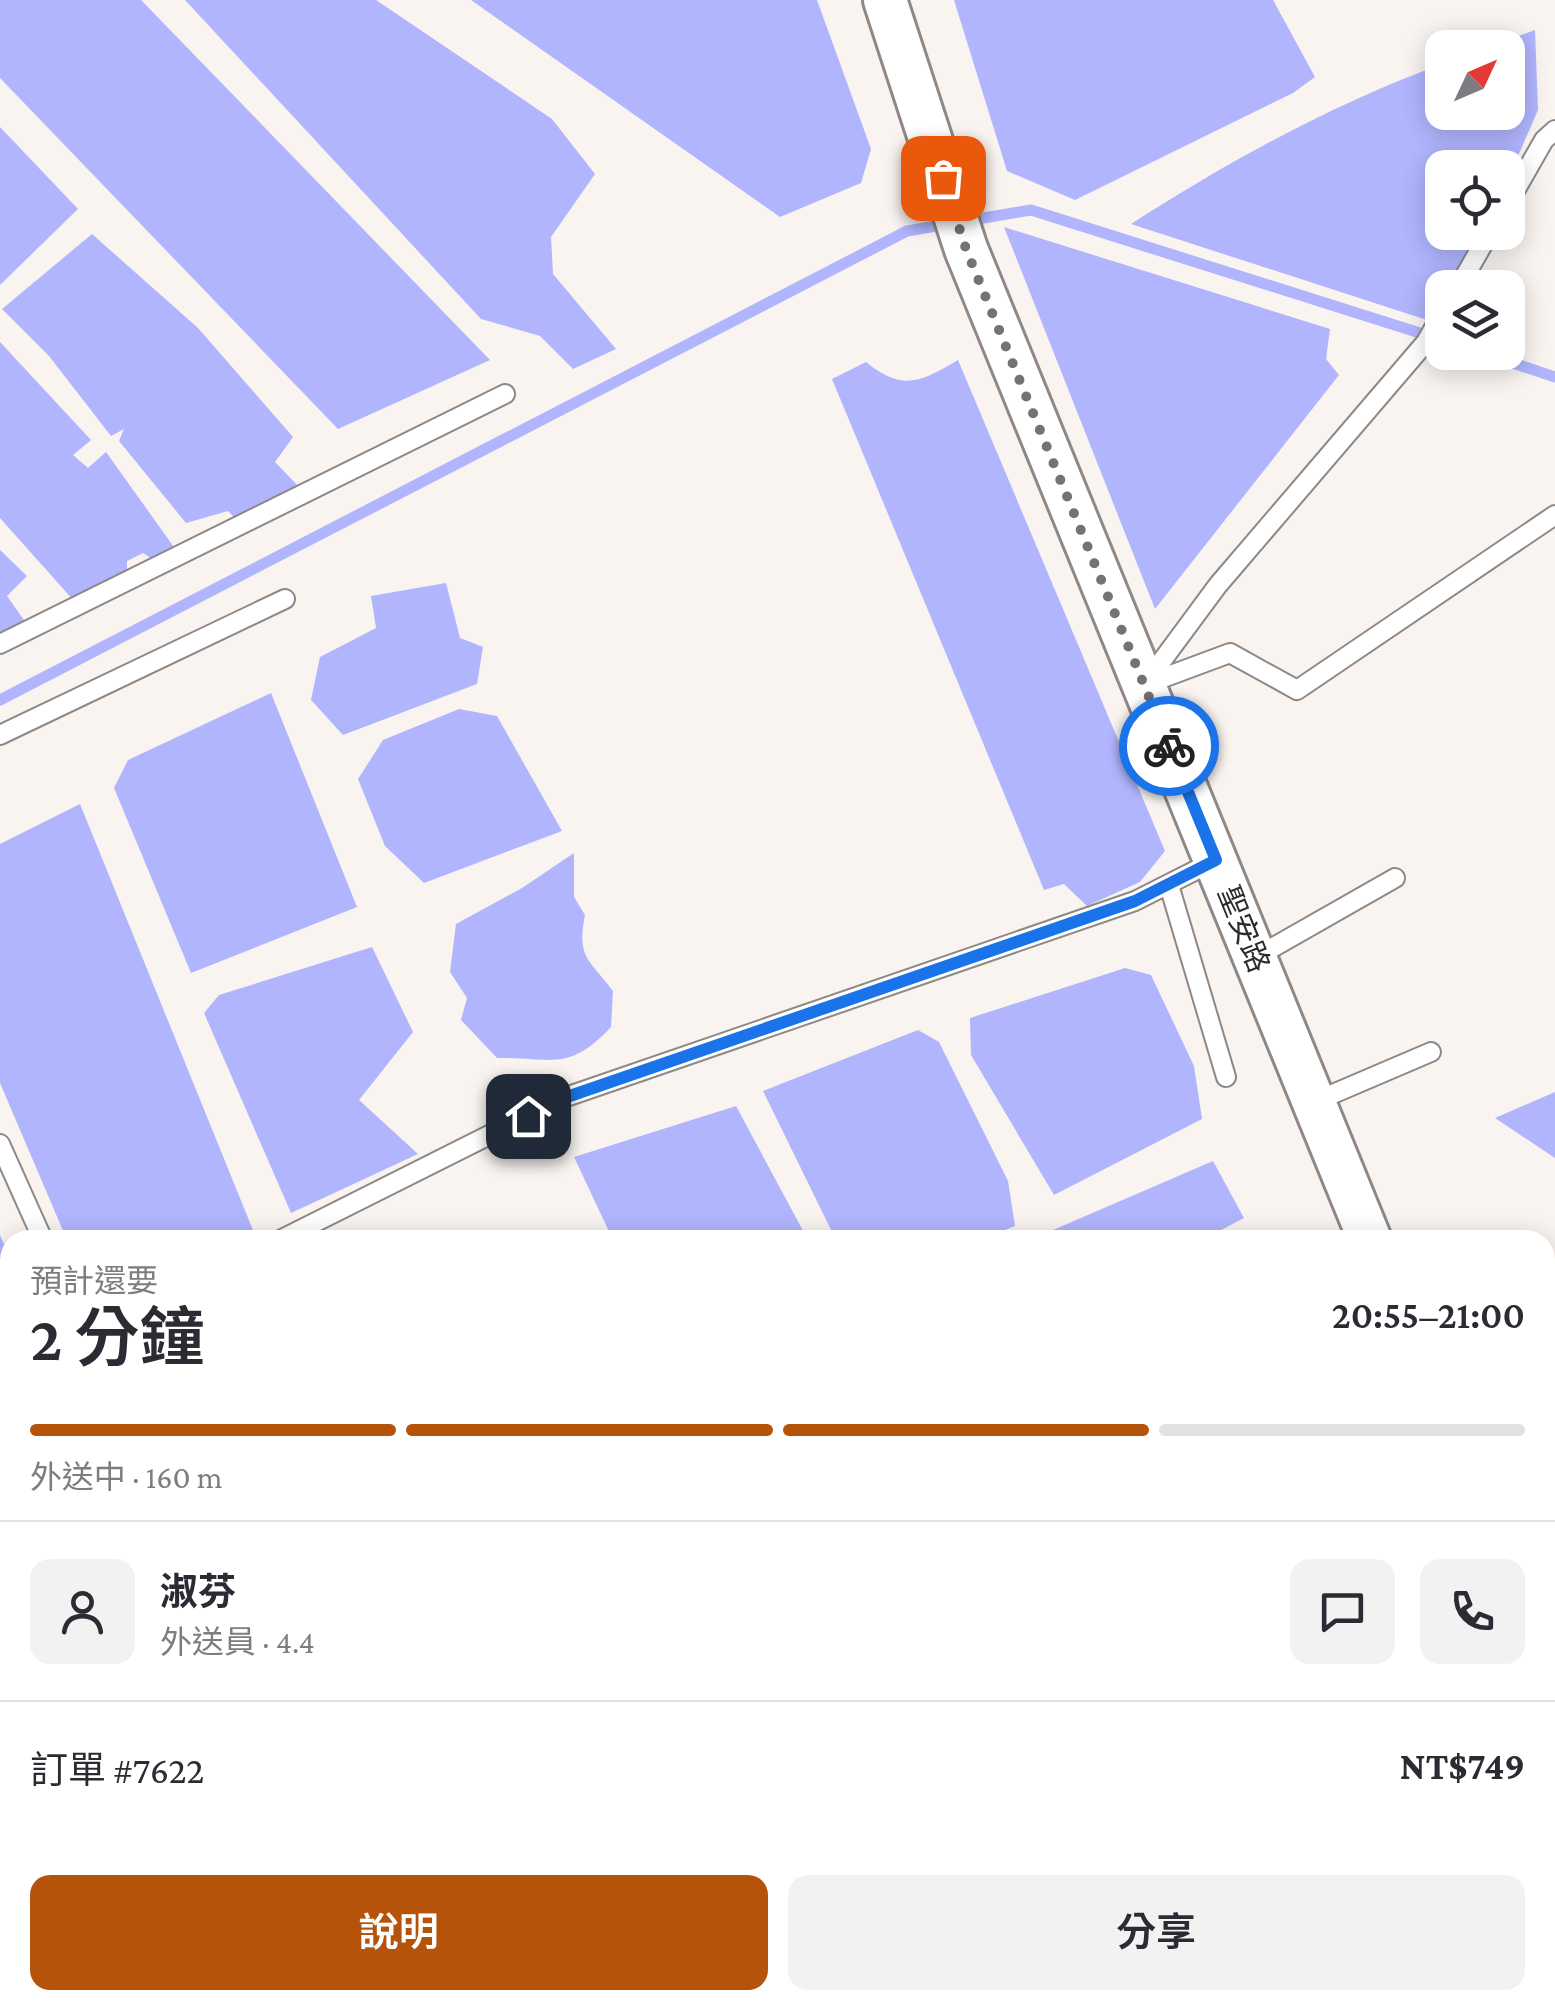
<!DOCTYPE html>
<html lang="zh-TW">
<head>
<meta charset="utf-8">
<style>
  :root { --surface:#fff; --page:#f2f2f3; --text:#2b2b33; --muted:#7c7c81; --line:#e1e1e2; --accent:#b45309 }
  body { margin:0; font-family:"Crimson Pro","Noto Sans TC",serif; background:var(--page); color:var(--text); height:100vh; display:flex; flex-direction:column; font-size:38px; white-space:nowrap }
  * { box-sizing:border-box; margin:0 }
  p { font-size:32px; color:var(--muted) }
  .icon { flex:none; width:55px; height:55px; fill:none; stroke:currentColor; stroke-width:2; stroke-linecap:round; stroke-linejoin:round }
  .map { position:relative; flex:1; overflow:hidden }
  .side { position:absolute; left:0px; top:1230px; width:1555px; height:780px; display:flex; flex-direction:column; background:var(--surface); border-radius:30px 30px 0 0; box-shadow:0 5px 25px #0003 }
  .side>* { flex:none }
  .needle { width:65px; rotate:46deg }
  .fabs { position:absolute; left:1425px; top:30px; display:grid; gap:20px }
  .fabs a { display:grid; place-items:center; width:100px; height:100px; border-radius:20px; background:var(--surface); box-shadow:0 5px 25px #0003; font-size:50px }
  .pin { position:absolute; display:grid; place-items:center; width:85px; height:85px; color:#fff; margin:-42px; border-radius:20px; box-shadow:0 5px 15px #0006 }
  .courier { position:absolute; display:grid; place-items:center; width:100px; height:100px; margin:-50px; border:8px solid #1a73e8; border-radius:50%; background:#fff; color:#222; box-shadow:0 2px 12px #0007 }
  .head em { font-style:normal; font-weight:600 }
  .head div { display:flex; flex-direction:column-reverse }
  .head { display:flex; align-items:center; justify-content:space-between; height:170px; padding:0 30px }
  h1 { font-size:65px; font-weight:600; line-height:75px }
  .bar { display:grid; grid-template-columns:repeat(4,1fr); gap:15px 10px; align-content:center; height:120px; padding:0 30px }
  .bar i { height:12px; border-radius:8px; background:var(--line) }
  .bar .selected { background:var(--accent) }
  .bar p { grid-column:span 4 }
  .line { display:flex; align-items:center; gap:25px; padding:0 30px; border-top:2px solid var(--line) }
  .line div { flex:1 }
  .round { display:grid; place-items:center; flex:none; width:105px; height:105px; border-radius:20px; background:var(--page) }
  .primary-button { display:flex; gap:20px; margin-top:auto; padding:20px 30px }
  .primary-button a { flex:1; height:115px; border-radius:20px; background:var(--accent); color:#fff; font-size:40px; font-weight:600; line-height:115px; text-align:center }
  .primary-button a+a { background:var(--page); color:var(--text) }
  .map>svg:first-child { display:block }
  .water { fill:#b0b5fe }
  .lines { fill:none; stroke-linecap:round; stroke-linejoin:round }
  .stream { stroke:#b0b5fe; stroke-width:11 }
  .service-casing { stroke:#8e8986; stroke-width:22 }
  .tertiary-casing { stroke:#8e8986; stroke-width:48 }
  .service { stroke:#fff; stroke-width:18 }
  .tertiary { stroke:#fff; stroke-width:42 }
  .done { stroke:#757270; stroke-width:10; stroke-dasharray:0 18 }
  .route { stroke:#1a73e8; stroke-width:12 }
  .labels { text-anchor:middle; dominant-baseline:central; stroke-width:9; stroke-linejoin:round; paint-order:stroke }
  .street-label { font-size:30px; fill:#2e2c2b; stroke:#fff }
</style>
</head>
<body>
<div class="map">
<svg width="1555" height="2010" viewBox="0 0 1555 2010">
  <rect width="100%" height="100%" fill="#f9f4f0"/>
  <g class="water">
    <path d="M0,0H141L490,360L338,429L0,78Z"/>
    <path d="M185,0H376L552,119L595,174L551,237L553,274L616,349L573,369L540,336L481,319Z"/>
    <path d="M471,0H817L871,149L861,183L780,217Z"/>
    <path d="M954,0H1273L1315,77L1293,93L1075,200L1007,171Z"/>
    <path d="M1535,30L1538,110L1508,179V168H1442V232L1480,233L1451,287L1442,288V305L1433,322L1131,224C1231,160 1331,105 1442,64V112H1508V48L1487,47Z"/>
    <path d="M0,127L78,209L0,285Z"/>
    <path d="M1004,227L1330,329L1326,359L1339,375L1155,609Z"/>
    <path d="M92,234L198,328L293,437L275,462L300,488L236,519L228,511L186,523L119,441L124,429L111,436L49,356L2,309Z"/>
    <path d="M0,342L91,440L73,455L88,468L106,452L176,550L155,561L143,553L127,561V576L75,602L0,518Z"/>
    <path d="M958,360L1165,851L1140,882L1087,906L1064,884L1044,890L832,379L866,362C903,392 920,382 958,360Z"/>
    <path d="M0,550L27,576L7,596L26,623L0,635Z"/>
    <path d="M446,583L460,638L483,647L477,684L343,735L311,700L320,657L376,628L371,596Z"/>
    <path d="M271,693L357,907L191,973L114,788L128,760Z"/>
    <path d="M459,709L497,716L562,831L424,883L385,846L358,779L383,740Z"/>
    <path d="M80,804L257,1240H67L0,1083V844Z"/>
    <path d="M574,853V897L585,915C576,958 590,960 613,991L611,1027C568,1073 552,1057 497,1058L461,1020L467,998L450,972L456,924L522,888Z"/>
    <path d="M372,947L413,1032L359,1100L418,1154L291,1213L204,1013L219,995Z"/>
    <path d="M1125,968L1151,975L1194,1066L1202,1119L1054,1195L971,1055L970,1018Z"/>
    <path d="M918,1030L939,1042L1008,1181L1015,1226L980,1240H836L763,1091Z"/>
    <path d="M1555,1092V1158L1495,1118Z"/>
    <path d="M736,1106L808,1240H613L574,1157Z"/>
    <path d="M1213,1161L1244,1218L1202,1240H1059L1053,1230Z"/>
    <path d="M0,1235L10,1258V1368L0,1375Z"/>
    <path d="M10,1583V1668L0,1653V1588Z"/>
  </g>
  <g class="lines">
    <g class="stream">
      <path d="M1480,352L1555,377"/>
      <path d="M0,700L907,231L1031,210L1442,340"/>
    </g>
    <defs>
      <g id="service">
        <path d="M1508,203L1544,140L1555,130"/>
        <path d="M1458,288L1490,232"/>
        <path d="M1442,314L1426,342L1218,585L1144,685L1230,653L1297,690L1555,515"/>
        <path d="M0,644L505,394"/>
        <path d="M0,735L285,599"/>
        <path d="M1169,885L1226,1077"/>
        <path d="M1256,957L1395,878"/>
        <path d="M1314,1102L1431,1052"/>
        <path d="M0,1144L43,1240"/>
        <path d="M280,1240L563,1098L1135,901L1216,860"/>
        <path d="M0,1375L10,1372"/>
        <path d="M1545,1810L1555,1808"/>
        <path d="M400,2010L457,2000"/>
      </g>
      <g id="tertiary">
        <path d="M885,0L966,249L1370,1240"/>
        <path d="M1545,1669L1555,1693"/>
      </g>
    </defs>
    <use href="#service" class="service-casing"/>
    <use href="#tertiary" class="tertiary-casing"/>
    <use href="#service" class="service"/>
    <use href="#tertiary" class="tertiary"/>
  </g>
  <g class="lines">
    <path class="done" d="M943,178L966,249L1169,746"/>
    <path class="route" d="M528,1116L564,1098L1135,901L1216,860L1169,746"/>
  </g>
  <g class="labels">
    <g class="street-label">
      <text transform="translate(1244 929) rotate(68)">聖安路</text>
    </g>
  </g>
</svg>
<div class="fabs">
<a><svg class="needle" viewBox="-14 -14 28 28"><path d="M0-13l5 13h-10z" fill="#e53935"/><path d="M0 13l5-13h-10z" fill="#7c7c81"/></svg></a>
<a><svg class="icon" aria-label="locate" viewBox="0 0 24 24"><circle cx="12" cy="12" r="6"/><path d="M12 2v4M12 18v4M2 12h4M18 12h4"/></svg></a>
<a><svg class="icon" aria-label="layers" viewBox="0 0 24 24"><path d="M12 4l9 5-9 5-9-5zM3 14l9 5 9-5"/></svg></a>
</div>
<div class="pin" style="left:943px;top:178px;background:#ea580c"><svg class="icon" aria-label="bag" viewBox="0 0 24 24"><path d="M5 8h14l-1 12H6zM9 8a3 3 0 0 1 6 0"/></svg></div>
<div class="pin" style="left:528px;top:1116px;background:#1f2937"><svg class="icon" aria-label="home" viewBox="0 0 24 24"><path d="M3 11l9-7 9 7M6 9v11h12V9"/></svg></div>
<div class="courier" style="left:1169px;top:746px"><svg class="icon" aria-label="bike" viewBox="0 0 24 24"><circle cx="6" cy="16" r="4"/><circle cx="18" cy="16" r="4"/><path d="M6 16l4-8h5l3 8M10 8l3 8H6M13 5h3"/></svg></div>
<section class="side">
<div class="head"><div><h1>2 分鐘</h1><p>預計還要</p></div><em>20:55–21:00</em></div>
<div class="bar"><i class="selected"></i><i class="selected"></i><i class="selected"></i><i></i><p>外送中 · 160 m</p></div>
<div class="line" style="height:180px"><a class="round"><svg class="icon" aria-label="person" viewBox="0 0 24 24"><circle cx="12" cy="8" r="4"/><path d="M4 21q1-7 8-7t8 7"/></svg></a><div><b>淑芬</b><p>外送員 · 4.4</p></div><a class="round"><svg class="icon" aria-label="chat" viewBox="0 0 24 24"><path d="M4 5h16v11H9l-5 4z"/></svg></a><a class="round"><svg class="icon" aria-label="phone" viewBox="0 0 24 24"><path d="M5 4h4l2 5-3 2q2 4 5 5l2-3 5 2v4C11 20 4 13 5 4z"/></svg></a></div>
<div class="line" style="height:130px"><div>訂單 #7622</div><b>NT$749</b></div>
<div class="primary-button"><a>說明</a><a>分享</a></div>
</section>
</div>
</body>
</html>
